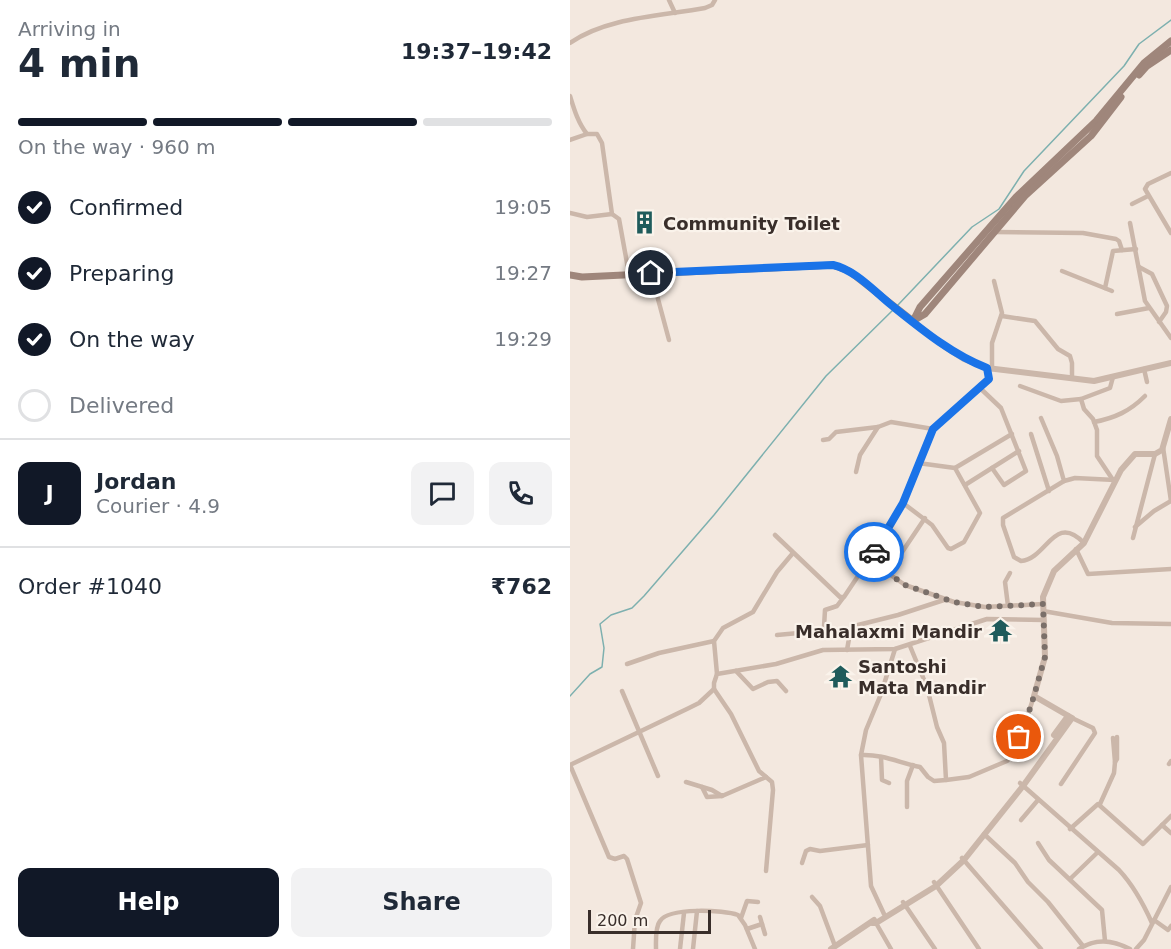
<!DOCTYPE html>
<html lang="en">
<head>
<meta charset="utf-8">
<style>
  :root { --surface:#fff; --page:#f2f2f3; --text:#1f2937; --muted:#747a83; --line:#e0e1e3; --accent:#111827 }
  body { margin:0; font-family:"DejaVu Sans",sans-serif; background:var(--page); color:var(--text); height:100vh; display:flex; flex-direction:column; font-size:22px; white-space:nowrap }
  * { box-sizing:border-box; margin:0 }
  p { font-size:20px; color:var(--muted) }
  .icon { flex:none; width:33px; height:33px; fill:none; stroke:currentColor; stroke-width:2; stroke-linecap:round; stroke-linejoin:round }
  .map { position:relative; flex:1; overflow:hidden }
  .drawer { display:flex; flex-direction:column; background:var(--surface); width:570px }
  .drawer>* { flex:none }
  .scale { position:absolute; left:18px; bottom:15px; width:123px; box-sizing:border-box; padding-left:6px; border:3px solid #392e2a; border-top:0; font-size:16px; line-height:21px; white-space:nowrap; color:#392e2a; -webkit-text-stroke:4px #faf3eb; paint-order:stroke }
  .pin { position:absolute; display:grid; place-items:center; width:51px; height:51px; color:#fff; margin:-26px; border:3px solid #fff; border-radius:50%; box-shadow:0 2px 6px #0007 }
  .courier { position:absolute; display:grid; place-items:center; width:60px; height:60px; margin:-30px; border:4px solid #1a73e8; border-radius:50%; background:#fff; color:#222; box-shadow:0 2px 8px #0007 }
  .summary em { font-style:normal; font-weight:600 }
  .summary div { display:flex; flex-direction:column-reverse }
  .summary { display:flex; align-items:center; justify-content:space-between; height:102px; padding:0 18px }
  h1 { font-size:39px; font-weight:600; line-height:45px }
  .bar { display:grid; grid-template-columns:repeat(4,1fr); gap:9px 6px; align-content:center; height:72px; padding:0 18px }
  .bar i { height:8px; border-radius:4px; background:var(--line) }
  .bar .current { background:var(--accent) }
  .bar p { grid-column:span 4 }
  .line { display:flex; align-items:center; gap:15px; padding:0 18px; border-top:2px solid var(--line) }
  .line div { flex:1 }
  .round { display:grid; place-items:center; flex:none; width:63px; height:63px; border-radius:12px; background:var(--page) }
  ol { padding:0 18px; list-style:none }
  li { display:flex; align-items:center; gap:18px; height:66px }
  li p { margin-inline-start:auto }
  li .icon { padding:6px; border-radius:50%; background:var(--accent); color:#fff; stroke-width:4 }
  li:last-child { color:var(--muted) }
  li i { width:33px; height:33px; border:3px solid var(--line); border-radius:50% }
  .primary-button { display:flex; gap:12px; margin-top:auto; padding:12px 18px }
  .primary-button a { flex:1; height:69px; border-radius:12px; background:var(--accent); color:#fff; font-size:24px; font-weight:600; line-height:69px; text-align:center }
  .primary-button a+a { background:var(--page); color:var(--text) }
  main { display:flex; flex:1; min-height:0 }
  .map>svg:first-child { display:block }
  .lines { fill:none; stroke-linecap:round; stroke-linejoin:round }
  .stream { stroke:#7db0af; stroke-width:1.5 }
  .minor { stroke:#cbb7aa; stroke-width:4.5 }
  .tertiary { stroke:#cbb7aa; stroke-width:6 }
  .secondary { stroke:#9f867b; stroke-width:7 }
  .done { stroke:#7a6f69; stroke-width:6; stroke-dasharray:0 10.8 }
  .route { stroke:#1a73e8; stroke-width:8 }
  .labels { text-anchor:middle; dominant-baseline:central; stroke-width:4.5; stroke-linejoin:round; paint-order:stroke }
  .poi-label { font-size:18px; font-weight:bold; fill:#392e2a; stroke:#faf3eb; text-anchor:start }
</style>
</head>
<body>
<main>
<section class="drawer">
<div class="summary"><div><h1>4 min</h1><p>Arriving in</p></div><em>19:37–19:42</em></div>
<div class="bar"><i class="current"></i><i class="current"></i><i class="current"></i><i></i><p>On the way · 960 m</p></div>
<ol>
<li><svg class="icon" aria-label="check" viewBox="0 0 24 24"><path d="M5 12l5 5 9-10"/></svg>Confirmed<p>19:05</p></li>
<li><svg class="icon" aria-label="check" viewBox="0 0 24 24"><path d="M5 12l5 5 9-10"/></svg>Preparing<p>19:27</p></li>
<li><svg class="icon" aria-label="check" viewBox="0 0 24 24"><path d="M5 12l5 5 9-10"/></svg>On the way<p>19:29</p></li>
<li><i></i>Delivered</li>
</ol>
<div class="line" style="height:108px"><b class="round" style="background:var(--accent);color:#fff">J</b><div><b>Jordan</b><p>Courier · 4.9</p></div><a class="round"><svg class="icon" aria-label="chat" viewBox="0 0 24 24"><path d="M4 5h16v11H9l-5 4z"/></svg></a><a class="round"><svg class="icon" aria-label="phone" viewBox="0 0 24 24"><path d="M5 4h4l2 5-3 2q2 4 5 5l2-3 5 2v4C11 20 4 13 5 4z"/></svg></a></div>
<div class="line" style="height:78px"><div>Order #1040</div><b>₹762</b></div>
<div class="primary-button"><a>Help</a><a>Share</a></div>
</section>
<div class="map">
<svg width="601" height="949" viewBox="0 0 601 949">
  <rect width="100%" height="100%" fill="#f3e8df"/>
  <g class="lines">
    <g class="stream">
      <path d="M327,306L402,227L429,209L454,171L554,66L569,44L601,20"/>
      <path d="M0,696L20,674L32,667L34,648L30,624L41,615L62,608L74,596L144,515L256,376L324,309"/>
    </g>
    <g class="minor">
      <path d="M99,0L105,13"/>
      <path d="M0,43C37,17 93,16 135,8L142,5L145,0"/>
      <path d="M0,96C4,109 8,123 17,134H27L32,143L42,214L49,219L59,274"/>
      <path d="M0,140L17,134"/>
      <path d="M601,173L578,184L575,189L601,233"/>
      <path d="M562,204L578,196"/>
      <path d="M0,213L17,217L42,214"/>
      <path d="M560,223L575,301L601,338"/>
      <path d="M424,232L513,233L546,239L549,241L552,250"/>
      <path d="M569,267L582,274L597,306L596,312L589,322"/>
      <path d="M492,271L542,291"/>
      <path d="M81,273L99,340"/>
      <path d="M535,288L543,251L566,249"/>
      <path d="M547,314L579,308"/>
      <path d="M432,316L465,321L488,349L500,356L502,363V378"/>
      <path d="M422,368V343L432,313L424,281"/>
      <path d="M574,369L577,382"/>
      <path d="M450,386L491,401L511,399L514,409L523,419L527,430V456L543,480"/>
      <path d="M410,388L431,408L456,471L434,485L422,468"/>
      <path d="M511,399L540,388L543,377"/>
      <path d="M471,418L487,456L494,481L433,518V525L444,557L451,561C477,559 484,512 514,543"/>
      <path d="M524,422C545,418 560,411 575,396"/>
      <path d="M461,434L479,491"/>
      <path d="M253,440L259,439L266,432L308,427L321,422L363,429"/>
      <path d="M593,447L601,501"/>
      <path d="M385,468L442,434"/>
      <path d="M286,472L290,455L308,427"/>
      <path d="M494,481L505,478L545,480"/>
      <path d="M395,485L449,451"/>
      <path d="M333,503L362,525L378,548L381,549L394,542L410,513L385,468L348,463"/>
      <path d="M565,527L584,511L601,501"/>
      <path d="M205,535L270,597H274L304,552L333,503L363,429L419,379L417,368"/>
      <path d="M563,538L585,454"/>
      <path d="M506,549L518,574L601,569"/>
      <path d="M299,560L335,585L384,602L415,607L473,604"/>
      <path d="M318,573L355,518"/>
      <path d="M438,606L435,582L440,573"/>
      <path d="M473,611L542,623L601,624"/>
      <path d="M207,635L250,631L254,627L255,610L267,606L273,598"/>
      <path d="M340,646L357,687L367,727L374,743L376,780"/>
      <path d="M277,650L280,633L284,626L328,615L377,599"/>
      <path d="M57,664L89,653L144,641"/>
      <path d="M166,671L183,689L198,682L207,681L216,691"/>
      <path d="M147,674L144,641L153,628L183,612L207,572L223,553"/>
      <path d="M52,691L88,776"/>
      <path d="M543,738L545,762L547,759V737"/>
      <path d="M291,755C313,754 330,763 350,767L358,777L364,781L376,780L399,777L437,761L446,751L464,696"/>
      <path d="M311,757L312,780L319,783"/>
      <path d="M599,764L601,761"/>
      <path d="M116,782L142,790L152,796L196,777L189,771L161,714L144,689V683L147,674L206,664L253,650L325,649L417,619L474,620"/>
      <path d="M450,783L549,870C564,886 573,903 582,923"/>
      <path d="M491,784L525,733L523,728L502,718"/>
      <path d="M132,787L137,797L152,796"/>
      <path d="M530,804L544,773L545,762"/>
      <path d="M337,807V781L343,765"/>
      <path d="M451,820L468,800"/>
      <path d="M592,825L601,833"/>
      <path d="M500,829L528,804L573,844L601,816"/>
      <path d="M414,834L445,863L458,882L478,902L513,946"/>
      <path d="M468,843L479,860L532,910L535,941"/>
      <path d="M392,858L471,949"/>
      <path d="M232,863L236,851L240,849L250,851L298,845"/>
      <path d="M196,871L203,790L202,782L196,777"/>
      <path d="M500,879L528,852"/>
      <path d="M364,882L409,949"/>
      <path d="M242,897L250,906L265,946"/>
      <path d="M333,902L365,949"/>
      <path d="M314,914L301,886L291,755L296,730L311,694L325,649"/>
      <path d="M171,918L177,901L188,902"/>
      <path d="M584,920L598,930L601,926"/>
      <path d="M306,923L321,949"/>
      <path d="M192,924L195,934"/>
      <path d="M177,929L192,924L190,917"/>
      <path d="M63,949L65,920L71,903L57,859L54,856L45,859L39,857L0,765L119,708L129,703L144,689"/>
      <path d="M86,949C86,941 85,927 90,921C99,907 154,910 168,915L175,925L185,949"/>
      <path d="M110,949L114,913"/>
      <path d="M123,949L127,911"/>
      <path d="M509,949C526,938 542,940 560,949"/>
      <path d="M566,949L574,940L601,887"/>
    </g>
    <g class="tertiary">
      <path d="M343,321L375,347L394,359L417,368L524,381L601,363"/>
      <path d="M484,735L498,716"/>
      <path d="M302,923H306L366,886L394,860L453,786L502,718L464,696L475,657L473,597L484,571L514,543L551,470L565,454H585L592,450L601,419"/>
      <path d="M261,949L304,920"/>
    </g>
    <g class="secondary">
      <path d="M569,75L577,66L601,50"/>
      <path d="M0,275L12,277L263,265L279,271L343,321"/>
      <path d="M343,321L350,307L446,197L526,121L574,63L601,41"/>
      <path d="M343,321L355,314L455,196L521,136L551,97"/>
    </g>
  </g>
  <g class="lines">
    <path class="done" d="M304,552L299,560L335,585L384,602L415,607L473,604L475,657L461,706L449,737"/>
    <path class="route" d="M81,273L263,265C285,270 303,290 320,304C350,328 381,354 417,368L419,379L363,429L333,503L304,552"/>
  </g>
  <defs>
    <symbol id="building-bare" viewBox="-9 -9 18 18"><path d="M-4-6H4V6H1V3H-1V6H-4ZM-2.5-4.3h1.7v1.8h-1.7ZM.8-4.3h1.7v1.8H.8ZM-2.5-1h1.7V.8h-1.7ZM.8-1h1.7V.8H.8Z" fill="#1f5b5b" stroke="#faf3eb" stroke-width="2.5" paint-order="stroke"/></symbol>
    <symbol id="temple-bare" viewBox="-9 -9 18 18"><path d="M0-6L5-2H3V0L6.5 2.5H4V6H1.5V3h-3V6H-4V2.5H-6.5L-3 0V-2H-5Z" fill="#1f5b5b" stroke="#faf3eb" stroke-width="2.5" paint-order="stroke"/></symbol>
  </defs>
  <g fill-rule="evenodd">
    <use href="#building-bare" x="58" y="206" width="33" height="33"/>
    <use href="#temple-bare" x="414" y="614" width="33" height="33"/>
    <use href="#temple-bare" x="254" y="660" width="33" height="33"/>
  </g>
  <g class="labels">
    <g class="poi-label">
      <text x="93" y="223">Community Toilet</text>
      <text x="412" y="631" text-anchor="end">Mahalaxmi Mandir</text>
      <text x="288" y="666">Santoshi<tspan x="288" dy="21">Mata Mandir</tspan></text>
    </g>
  </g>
</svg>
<div class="scale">200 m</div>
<div class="pin" style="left:449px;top:737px;background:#ea580c"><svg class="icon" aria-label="bag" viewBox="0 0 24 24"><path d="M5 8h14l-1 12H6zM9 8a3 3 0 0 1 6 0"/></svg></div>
<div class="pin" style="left:81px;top:273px;background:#1f2937"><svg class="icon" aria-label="home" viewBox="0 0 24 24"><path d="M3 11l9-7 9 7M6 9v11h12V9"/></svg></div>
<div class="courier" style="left:304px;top:552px"><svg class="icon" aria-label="car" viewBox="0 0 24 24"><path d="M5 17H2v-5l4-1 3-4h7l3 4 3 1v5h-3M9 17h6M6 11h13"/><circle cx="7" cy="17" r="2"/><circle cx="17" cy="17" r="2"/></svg></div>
</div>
</main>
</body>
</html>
